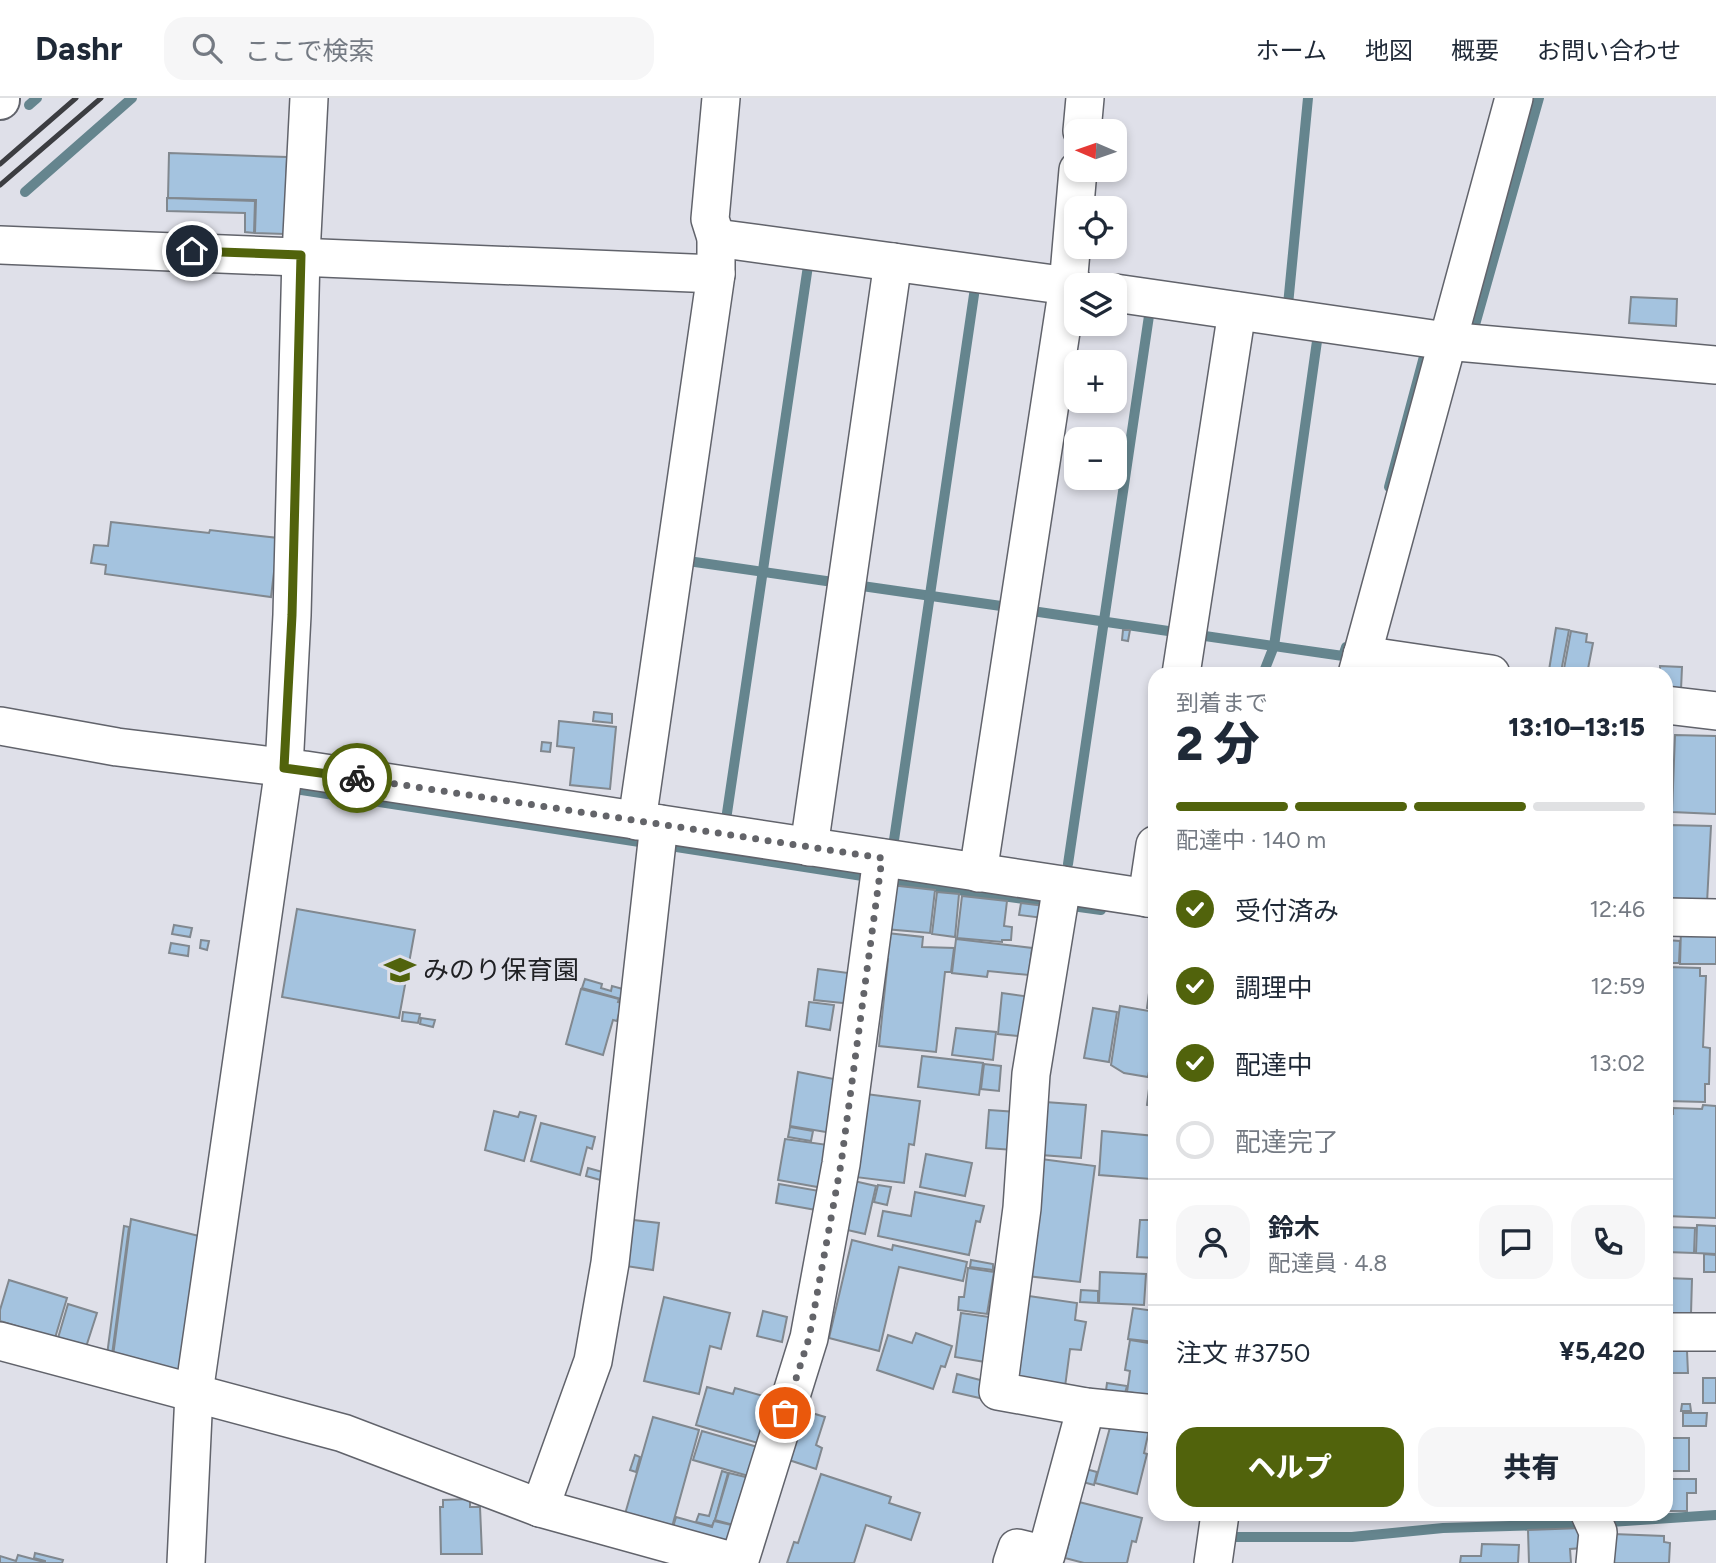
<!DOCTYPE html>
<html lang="ja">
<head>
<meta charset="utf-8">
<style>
  :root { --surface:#fff; --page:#f6f6f7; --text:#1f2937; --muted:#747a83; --line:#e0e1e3; --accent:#51630c }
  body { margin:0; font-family:Figtree,"Noto Sans JP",sans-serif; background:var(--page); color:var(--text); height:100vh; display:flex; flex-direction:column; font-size:26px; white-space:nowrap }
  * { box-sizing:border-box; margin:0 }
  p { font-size:23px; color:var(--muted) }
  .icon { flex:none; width:38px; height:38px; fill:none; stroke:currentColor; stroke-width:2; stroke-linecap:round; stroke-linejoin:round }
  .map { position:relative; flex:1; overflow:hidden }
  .panel { position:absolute; left:1148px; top:569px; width:525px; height:854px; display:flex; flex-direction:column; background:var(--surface); border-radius:21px; box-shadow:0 4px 10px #0003 }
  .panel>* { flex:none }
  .needle { width:46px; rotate:272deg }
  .fabs { position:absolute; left:1064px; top:21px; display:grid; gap:14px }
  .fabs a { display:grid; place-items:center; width:63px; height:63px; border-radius:14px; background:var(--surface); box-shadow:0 4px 10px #0003; font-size:35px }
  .pin { position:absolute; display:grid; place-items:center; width:60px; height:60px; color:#fff; margin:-30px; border:4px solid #fff; border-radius:50%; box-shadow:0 2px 7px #0007 }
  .courier { position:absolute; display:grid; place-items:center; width:70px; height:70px; margin:-35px; border:5px solid #51630c; border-radius:50%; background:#fff; color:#222; box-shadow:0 2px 9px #0007 }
  .headline em { font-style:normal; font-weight:800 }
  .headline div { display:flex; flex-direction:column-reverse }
  .headline { display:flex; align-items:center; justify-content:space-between; height:119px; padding:0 28px }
  h1 { font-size:46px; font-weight:800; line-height:52px }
  .bar { display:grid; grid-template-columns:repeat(4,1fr); gap:10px 7px; align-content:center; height:84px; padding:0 28px }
  .bar i { height:9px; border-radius:5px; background:var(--line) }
  .bar .active { background:var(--accent) }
  .bar p { grid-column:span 4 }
  .line { display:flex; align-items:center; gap:18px; padding:0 28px; border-top:2px solid var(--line) }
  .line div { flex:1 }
  .round { display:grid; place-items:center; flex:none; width:74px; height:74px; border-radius:21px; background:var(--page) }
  ol { padding:0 28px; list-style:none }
  li { display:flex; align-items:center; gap:21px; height:77px }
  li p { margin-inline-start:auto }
  li .icon { padding:7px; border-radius:50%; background:var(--accent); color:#fff; stroke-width:4 }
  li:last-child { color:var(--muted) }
  li i { width:38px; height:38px; border:4px solid var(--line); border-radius:50% }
  .button { display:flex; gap:14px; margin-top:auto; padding:14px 28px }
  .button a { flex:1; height:80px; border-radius:21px; background:var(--accent); color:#fff; font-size:28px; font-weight:800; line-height:80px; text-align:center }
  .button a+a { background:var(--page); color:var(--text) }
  header { display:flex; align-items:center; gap:42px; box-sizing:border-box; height:98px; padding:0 35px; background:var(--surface); border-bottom:2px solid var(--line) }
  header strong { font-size:33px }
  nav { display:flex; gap:38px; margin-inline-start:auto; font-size:24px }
  .search { width:490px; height:63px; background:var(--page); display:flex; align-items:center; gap:18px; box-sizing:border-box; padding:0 24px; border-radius:21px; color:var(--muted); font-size:26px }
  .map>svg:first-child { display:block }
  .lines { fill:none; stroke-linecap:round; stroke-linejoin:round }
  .stream { stroke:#65858e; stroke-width:10 }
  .building { fill:#a4c3df; stroke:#81888f; stroke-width:2 }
  .minor-casing { stroke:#61636b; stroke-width:40 }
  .primary-casing { stroke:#61636b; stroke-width:42 }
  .minor { stroke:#fff; stroke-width:37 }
  .primary { stroke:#fff; stroke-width:38 }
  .rail { stroke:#3c3d41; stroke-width:5 }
  .done { stroke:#636469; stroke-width:7; stroke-dasharray:0 12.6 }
  .route { stroke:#51630c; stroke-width:9 }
  .labels { text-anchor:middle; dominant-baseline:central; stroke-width:7; stroke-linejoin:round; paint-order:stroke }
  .poi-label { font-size:26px; fill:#202124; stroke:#dfe0e9; text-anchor:start }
</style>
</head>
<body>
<header>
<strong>Dashr</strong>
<div class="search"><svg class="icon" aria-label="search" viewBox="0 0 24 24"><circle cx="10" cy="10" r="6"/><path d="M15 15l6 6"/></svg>ここで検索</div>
<nav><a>ホーム</a><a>地図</a><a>概要</a><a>お問い合わせ</a></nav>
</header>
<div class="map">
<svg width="1716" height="1465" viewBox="0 0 1716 1465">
  <rect width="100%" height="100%" fill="#dfe0e9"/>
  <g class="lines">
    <g class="stream">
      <path d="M29,7L37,0"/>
      <path d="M25,94L132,0"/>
      <path d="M1293,207H1288L1308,0"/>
      <path d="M1473,234L1539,0"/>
      <path d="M1389,389L1426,251"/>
      <path d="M688,463L833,484"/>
      <path d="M862,488L1008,509"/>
      <path d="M1032,513L1175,534"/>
      <path d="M1198,537L1343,558L1346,549"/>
      <path d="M1263,576L1274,548L1318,236"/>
      <path d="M293,699L295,691L646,745"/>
      <path d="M727,715L809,161"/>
      <path d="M894,742L976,183"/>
      <path d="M670,748L869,779"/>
      <path d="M1068,766L1150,211"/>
      <path d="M892,783L1039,803"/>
      <path d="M1072,808L1101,812"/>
      <path d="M1610,1424L1716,1417"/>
      <path d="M1232,1439H1352L1443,1430L1580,1426"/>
    </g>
  </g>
  <g class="building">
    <path d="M169,55L287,59L285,136L255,135L256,102L168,100Z"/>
    <path d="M167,100L255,103L254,135L245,134V115L167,113Z"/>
    <path d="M1631,199L1677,201L1676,228L1629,225Z"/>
    <path d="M111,424L209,435L210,432L278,440L271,499L105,476L106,467L91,465L94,447L108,448Z"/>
    <path d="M1556,530L1569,532L1561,574L1549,572Z"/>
    <path d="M1123,532H1130L1128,543L1122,542Z"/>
    <path d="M1571,533L1587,536L1586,544L1593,545L1587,576H1563Z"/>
    <path d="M1660,568L1682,569L1681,592H1666V576H1660Z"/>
    <path d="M594,614L612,616V625L593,623Z"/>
    <path d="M559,623L616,629L610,691L570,687L574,650L557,648Z"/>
    <path d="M1675,637L1716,638V716L1672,714Z"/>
    <path d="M542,644L551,645L550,654L541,653Z"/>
    <path d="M1670,727L1711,728L1707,805L1668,804Z"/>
    <path d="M890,787L935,792L930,835L885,831Z"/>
    <path d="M937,794L959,796L955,839L932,836Z"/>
    <path d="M962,798L1007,803L1004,828L1012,829L1011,842H1002V844L957,840Z"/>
    <path d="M1021,805L1045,808L1043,820L1019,817Z"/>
    <path d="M297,811L415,832L399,920L282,899Z"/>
    <path d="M174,827L192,830L190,839L172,836Z"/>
    <path d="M1681,831L1716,832V866H1680Z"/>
    <path d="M887,835L923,839L922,849L954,850L951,874H945L936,954L879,948L888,861H884Z"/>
    <path d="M956,841L1032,850L1029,877L988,873L987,879L952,875Z"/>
    <path d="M201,842L209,843L207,852L200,850Z"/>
    <path d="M1666,842L1680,843L1679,865H1666Z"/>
    <path d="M171,845L189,848L188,858L169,855Z"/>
    <path d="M1155,850V911L1147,910Z"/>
    <path d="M1666,869L1700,870V878H1706L1703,949L1710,950L1709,986H1705V1004L1666,1003Z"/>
    <path d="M818,871L856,876L852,906L814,902Z"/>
    <path d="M585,881L602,886L601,890L611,893L612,888L630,893L628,903L582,890Z"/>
    <path d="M581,891L619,901L618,904L622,905L617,923L613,922L603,957L566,946Z"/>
    <path d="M1002,895L1031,899L1027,939L998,936Z"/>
    <path d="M809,904L834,907L830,932L806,928Z"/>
    <path d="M1120,908L1155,914V940L1148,979L1124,975L1111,967Z"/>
    <path d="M1093,910L1117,914L1109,964L1084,960Z"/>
    <path d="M403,914L420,916L418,925L402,923Z"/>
    <path d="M421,920L435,922L433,929L420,926Z"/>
    <path d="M956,930L996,934L993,962L952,957Z"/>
    <path d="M922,958L983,965L979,997L918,989Z"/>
    <path d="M984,966L1001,968L999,993L981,991Z"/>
    <path d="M798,974L834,981L832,1035L790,1028Z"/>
    <path d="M1151,975H1155V1008L1147,1007Z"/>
    <path d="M866,996L920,1003L914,1047L909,1046L904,1085L855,1079Z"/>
    <path d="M1045,1004L1086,1007L1081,1060L1041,1057Z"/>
    <path d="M1703,1007L1716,1008V1120L1666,1118V1016H1673V1010L1702,1011Z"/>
    <path d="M989,1012L1017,1014L1014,1052L986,1050Z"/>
    <path d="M494,1013L518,1019L520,1014L536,1018L524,1063L485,1052Z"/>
    <path d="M541,1025L595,1039L592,1051L587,1049L580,1077L531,1063Z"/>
    <path d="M790,1029L813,1033L811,1043L788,1039Z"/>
    <path d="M1102,1033L1155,1038L1151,1081L1099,1077Z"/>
    <path d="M785,1041L828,1047L823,1090L778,1082Z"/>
    <path d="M926,1056L972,1065L965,1098L920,1089Z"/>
    <path d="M1041,1061L1095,1068L1080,1184L1027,1178Z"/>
    <path d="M588,1070L606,1075L604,1083L586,1078Z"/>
    <path d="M1154,1077L1155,1160L1137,1159L1140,1122H1151Z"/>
    <path d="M854,1083L876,1088L865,1136L843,1131Z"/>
    <path d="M779,1086L825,1094L822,1113L776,1105Z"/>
    <path d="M878,1087L891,1089L887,1107L874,1104Z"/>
    <path d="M915,1094L984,1108L980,1124L976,1123L969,1157L878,1138L883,1113L911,1118Z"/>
    <path d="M131,1121L199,1138L179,1276L113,1258Z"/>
    <path d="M625,1121L659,1125L653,1172L619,1167Z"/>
    <path d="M1697,1127L1716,1128V1156L1696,1155Z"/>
    <path d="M124,1128L129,1129L112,1257H107Z"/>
    <path d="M1666,1129L1695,1130L1694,1155L1666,1154Z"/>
    <path d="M852,1142L892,1152L893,1147L967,1164L963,1183L899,1169L879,1253L829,1240Z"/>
    <path d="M1704,1156L1716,1157V1174H1704Z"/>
    <path d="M971,1162L993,1166V1172L970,1169Z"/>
    <path d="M968,1170L994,1174L987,1216L958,1212L959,1199H964Z"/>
    <path d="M1100,1174L1146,1176L1144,1207L1099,1205Z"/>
    <path d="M1666,1180L1692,1181L1691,1216L1666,1215Z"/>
    <path d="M9,1182L67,1200L55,1240L0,1223V1212Z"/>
    <path d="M1081,1192L1098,1193V1205L1080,1204Z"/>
    <path d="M1022,1197L1077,1205L1075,1222L1086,1224L1081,1252L1070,1251L1065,1289L1010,1282Z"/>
    <path d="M664,1199L730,1215L721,1251L710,1248L699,1296L644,1283Z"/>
    <path d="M68,1206L97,1215L86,1249L58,1240Z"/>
    <path d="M1133,1210L1155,1213V1244L1128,1241Z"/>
    <path d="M763,1213L787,1219L782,1244L757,1238Z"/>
    <path d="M961,1215L997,1220L991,1265L955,1259Z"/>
    <path d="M916,1235L952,1248L945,1269L941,1268L933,1291L877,1272L888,1237L912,1245Z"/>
    <path d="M1130,1242L1155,1246V1298L1127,1294L1130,1273L1125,1272Z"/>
    <path d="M1666,1253H1687L1688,1275H1666Z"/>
    <path d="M957,1276L988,1284L984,1301L953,1294Z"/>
    <rect x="1703" y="1280" width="13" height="25"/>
    <path d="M1107,1285L1127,1288L1125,1295L1105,1300Z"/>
    <path d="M707,1289L733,1296L735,1290L777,1302L765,1347L696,1327Z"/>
    <path d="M1682,1306H1690L1691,1313H1681Z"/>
    <path d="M802,1312L825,1319L816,1347L822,1350L816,1371L786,1361Z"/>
    <path d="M1683,1315H1707L1706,1328H1683Z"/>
    <path d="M653,1319L699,1332L670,1436L623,1423Z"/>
    <path d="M1112,1322L1149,1332L1144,1355L1147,1356L1137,1396L1095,1385Z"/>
    <path d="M702,1333L761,1350L752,1379L693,1362Z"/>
    <rect x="1666" y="1340" width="23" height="33"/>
    <path d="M635,1357L640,1359L636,1374L630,1372Z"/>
    <path d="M1082,1370L1097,1374L1094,1387L1079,1383Z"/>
    <path d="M722,1373L728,1375L715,1422L712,1428L696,1424L699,1416L709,1418Z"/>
    <path d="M729,1375L754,1381L741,1429L715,1422Z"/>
    <path d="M821,1376L891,1399L889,1405L920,1415L911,1442L866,1427L854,1465H787L794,1444L798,1445Z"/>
    <path d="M1666,1381H1696V1395H1687V1413H1666Z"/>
    <path d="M470,1401V1409H480L482,1456H441L440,1409H443V1402Z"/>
    <path d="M1079,1404L1142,1420L1136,1444L1132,1443L1127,1465H1084L1065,1460Z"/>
    <path d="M676,1419L712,1429L714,1423L736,1428L729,1452L671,1436Z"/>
    <path d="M1582,1430L1583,1450L1570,1451L1571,1465H1529L1528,1432Z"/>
    <path d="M1613,1436L1664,1438V1444L1670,1445L1669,1465H1612Z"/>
    <path d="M1482,1446L1519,1447L1518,1465H1460L1461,1458H1481Z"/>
    <path d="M35,1455L63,1462L62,1465H45V1463L34,1460Z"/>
    <path d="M18,1457L44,1464V1465H0V1458L16,1463Z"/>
  </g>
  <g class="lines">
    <defs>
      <g id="minor">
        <path d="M1082,33L1085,0"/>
        <path d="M716,140L1076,189"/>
        <path d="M0,147L716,176"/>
        <path d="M1115,195L1446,243L1716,267"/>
        <path d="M1362,557L1491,576"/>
        <path d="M1181,576L1237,213"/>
        <path d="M1357,576L1514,0"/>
        <path d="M1666,607L1716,613"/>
        <path d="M0,628L117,649L305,672L1155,801"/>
        <path d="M637,723L716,176V140L710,121L721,0"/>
        <path d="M809,749L893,164"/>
        <path d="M978,775L1068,188L1078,72"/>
        <path d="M1062,787L1031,976L1022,1110L998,1293L1086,1309L1155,1316"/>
        <path d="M1147,800L1155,747"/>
        <path d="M1666,819L1716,820"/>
        <path d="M1666,1234H1716"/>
        <path d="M0,1243L343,1335L540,1410L739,1465"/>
        <path d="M540,1410L593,1263L610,1165L659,726"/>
        <path d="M1590,1416L1598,1434L1595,1465"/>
        <path d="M186,1465L194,1295L284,670L292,517L301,157L309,0"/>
        <path d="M739,1465L809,1240L841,1066L882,760"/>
        <path d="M1012,1465L1017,1450L1046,1457L1086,1309"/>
        <path d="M1213,1465L1220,1416"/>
      </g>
      <path id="primary" d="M0,2V0"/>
    </defs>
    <use href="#minor" class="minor-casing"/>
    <use href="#primary" class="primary-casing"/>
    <use href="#minor" class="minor"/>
    <use href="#primary" class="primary"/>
    <g class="rail">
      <path d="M0,66L76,0"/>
      <path d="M0,87L101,0"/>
    </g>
  </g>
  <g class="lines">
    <path class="done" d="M357,680L882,760L841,1066L809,1240L785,1315"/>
    <path class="route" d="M192,153L301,157L292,517L284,670L357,680"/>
  </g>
  <defs>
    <symbol id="school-bare" viewBox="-9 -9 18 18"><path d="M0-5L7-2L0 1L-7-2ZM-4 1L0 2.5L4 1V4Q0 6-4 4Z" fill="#51630c" stroke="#dfe0e9" stroke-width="2.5" paint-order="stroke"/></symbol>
  </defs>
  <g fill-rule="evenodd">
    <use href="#school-bare" x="378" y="850" width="44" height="44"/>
  </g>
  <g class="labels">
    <g class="poi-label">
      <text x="423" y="872">みのり保育園</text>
    </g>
  </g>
</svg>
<div class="fabs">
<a><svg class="needle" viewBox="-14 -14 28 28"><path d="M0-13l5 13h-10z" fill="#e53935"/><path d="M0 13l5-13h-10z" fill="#747a83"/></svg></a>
<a><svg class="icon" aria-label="locate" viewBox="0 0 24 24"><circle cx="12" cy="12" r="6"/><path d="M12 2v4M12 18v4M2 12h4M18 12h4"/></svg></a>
<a><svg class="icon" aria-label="layers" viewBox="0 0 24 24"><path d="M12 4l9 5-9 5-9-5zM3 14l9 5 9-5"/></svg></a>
<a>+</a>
<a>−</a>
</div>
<div class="pin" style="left:785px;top:1315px;background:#ea580c"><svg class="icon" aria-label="bag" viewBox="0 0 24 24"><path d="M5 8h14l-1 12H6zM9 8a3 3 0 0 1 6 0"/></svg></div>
<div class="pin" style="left:192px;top:153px;background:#1f2937"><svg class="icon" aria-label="home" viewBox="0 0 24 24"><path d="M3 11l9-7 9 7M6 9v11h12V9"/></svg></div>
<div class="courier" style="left:357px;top:680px"><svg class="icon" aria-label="bike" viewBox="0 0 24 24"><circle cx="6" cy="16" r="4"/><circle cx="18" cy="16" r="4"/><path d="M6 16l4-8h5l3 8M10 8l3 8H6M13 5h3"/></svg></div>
<section class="panel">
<div class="headline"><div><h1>2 分</h1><p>到着まで</p></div><em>13:10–13:15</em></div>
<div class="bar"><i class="active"></i><i class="active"></i><i class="active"></i><i></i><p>配達中 · 140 m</p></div>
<ol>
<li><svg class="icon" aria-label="check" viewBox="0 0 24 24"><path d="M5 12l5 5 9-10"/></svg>受付済み<p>12:46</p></li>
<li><svg class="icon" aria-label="check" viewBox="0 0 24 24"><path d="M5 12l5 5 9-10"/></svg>調理中<p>12:59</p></li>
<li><svg class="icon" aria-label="check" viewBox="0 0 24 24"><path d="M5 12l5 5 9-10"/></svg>配達中<p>13:02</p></li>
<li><i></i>配達完了</li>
</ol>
<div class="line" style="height:126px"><a class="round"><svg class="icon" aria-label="person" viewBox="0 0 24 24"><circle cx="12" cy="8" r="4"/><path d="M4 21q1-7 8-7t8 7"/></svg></a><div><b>鈴木</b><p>配達員 · 4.8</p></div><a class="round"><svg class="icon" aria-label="chat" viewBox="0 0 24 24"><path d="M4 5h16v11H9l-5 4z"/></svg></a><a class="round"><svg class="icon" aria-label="phone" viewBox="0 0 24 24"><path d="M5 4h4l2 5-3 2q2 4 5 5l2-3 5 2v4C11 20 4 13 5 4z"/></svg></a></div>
<div class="line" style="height:91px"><div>注文 #3750</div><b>¥5,420</b></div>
<div class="button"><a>ヘルプ</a><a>共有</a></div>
</section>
</div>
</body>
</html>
